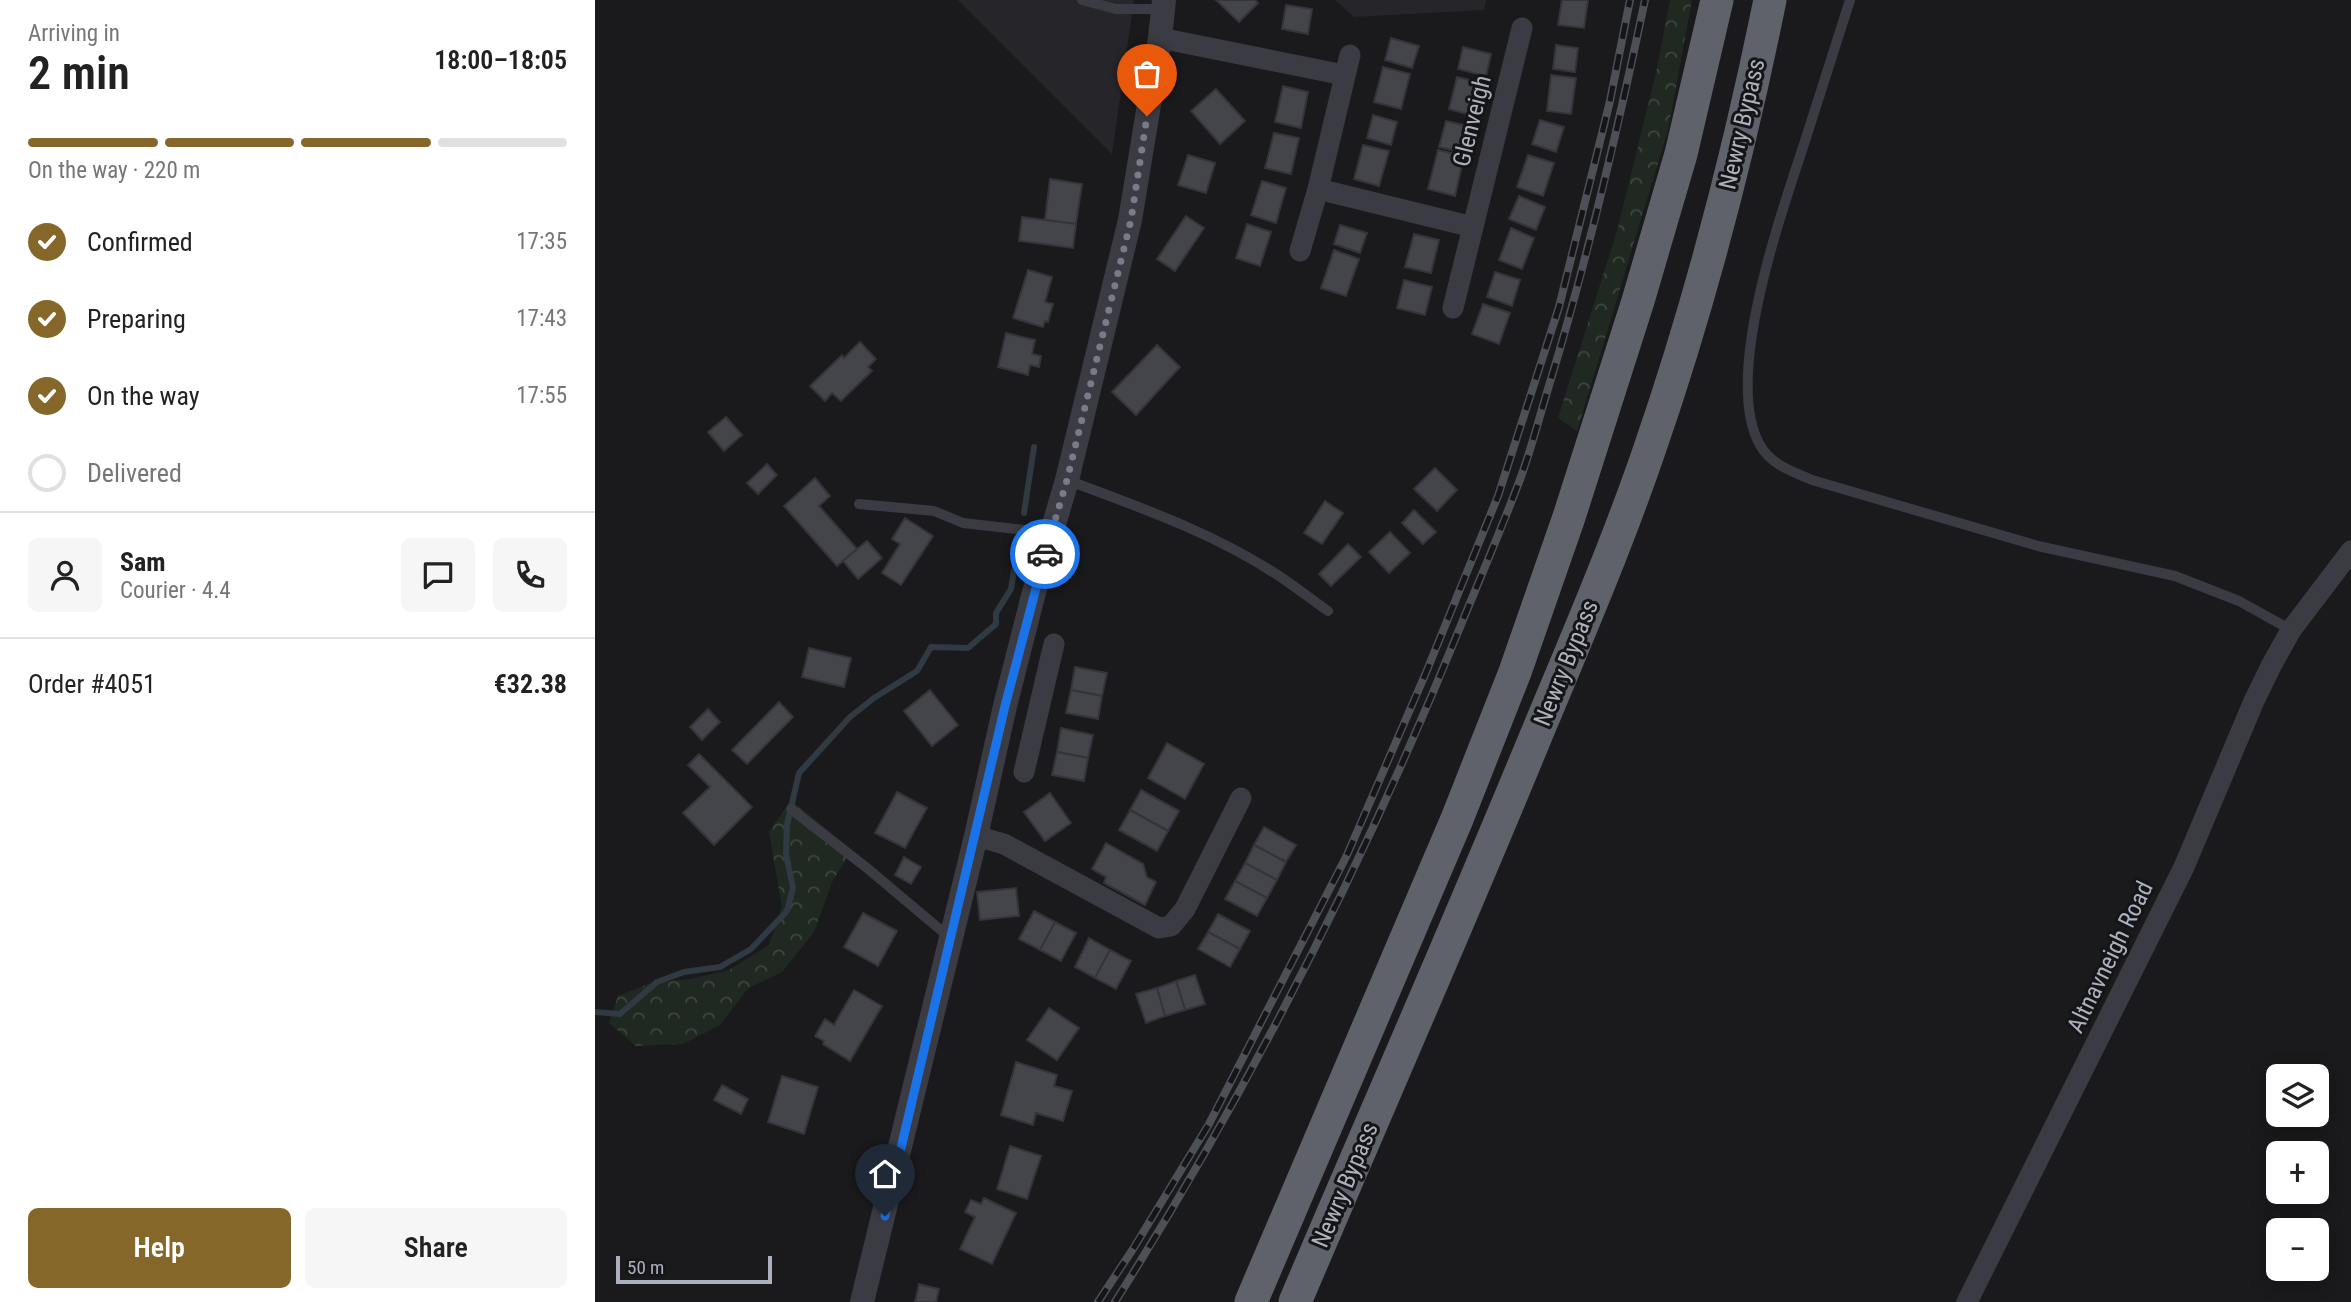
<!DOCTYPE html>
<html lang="en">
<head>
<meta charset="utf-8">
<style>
  :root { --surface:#fff; --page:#f6f6f6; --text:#222; --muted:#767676; --line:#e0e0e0; --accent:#856729 }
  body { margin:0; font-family:"Roboto Condensed",sans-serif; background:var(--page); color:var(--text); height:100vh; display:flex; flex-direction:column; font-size:26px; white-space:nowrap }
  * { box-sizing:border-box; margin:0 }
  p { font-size:23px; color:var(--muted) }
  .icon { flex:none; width:38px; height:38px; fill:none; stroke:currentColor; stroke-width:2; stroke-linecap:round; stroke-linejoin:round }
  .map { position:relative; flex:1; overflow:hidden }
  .sheet { display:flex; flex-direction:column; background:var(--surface); width:595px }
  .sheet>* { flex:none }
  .fabs { position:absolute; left:1671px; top:1064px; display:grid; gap:14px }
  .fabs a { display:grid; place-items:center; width:63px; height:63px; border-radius:10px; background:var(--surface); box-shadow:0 4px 18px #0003; font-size:35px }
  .scale { position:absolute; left:21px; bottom:18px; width:156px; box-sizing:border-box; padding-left:7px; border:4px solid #acb1be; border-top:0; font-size:19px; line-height:24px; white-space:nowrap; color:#acb1be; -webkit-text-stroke:5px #151518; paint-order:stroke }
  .pin { position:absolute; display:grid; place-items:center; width:60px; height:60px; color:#fff; margin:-72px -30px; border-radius:50% 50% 50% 0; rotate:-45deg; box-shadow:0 0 7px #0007 }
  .pin .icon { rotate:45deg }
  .courier { position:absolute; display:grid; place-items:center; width:70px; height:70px; margin:-35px; border:5px solid #1a73e8; border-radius:50%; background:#fff; color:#222; box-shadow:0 2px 9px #0007 }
  .headline em { font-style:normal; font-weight:600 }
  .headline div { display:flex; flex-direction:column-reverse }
  .headline { display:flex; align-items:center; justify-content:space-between; height:119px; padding:0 28px }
  h1 { font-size:46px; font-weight:600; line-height:52px }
  .bar { display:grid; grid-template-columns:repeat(4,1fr); gap:10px 7px; align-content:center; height:84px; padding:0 28px }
  .bar i { height:9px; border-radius:5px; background:var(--line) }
  .bar .active { background:var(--accent) }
  .bar p { grid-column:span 4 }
  .line { display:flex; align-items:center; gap:18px; padding:0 28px; border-top:2px solid var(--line) }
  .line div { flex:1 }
  .round { display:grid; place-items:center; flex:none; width:74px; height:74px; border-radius:10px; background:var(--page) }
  ol { padding:0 28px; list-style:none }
  li { display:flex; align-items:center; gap:21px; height:77px }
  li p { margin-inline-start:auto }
  li .icon { padding:7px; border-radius:50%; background:var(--accent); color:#fff; stroke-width:4 }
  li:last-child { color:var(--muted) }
  li i { width:38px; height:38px; border:4px solid var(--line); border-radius:50% }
  .primary-button { display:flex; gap:14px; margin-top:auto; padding:14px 28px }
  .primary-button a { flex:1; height:80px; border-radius:10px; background:var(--accent); color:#fff; font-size:28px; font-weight:600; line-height:80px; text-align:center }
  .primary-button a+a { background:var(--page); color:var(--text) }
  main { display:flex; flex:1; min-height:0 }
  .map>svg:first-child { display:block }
  .built { fill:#26262a }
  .forest { fill:url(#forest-crowns) }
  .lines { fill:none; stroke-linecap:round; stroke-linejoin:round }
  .stream { stroke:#2f3a43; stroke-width:6 }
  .building { fill:#44454a; stroke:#343439; stroke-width:2 }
  .service { stroke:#3b3c43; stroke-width:10 }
  .minor { stroke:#3b3c43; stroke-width:21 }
  .tertiary { stroke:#3b3c43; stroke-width:24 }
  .trunk { stroke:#5f626b; stroke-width:33 }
  .rail-casing { stroke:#4e5058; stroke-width:8 }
  .rail { stroke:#151518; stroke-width:5; stroke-dasharray:16; stroke-linecap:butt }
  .done { stroke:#797c86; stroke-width:7; stroke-dasharray:0 12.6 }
  .route { stroke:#1a73e8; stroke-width:9 }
  .labels { text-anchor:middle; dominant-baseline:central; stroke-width:6; stroke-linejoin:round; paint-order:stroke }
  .street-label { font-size:24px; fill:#acb1be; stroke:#151518 }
</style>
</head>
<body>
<main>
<section class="sheet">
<div class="headline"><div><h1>2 min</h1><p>Arriving in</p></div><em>18:00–18:05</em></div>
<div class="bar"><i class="active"></i><i class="active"></i><i class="active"></i><i></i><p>On the way · 220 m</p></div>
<ol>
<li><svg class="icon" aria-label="check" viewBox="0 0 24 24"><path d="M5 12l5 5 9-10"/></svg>Confirmed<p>17:35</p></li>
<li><svg class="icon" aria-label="check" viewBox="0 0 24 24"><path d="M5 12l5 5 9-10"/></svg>Preparing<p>17:43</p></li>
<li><svg class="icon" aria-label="check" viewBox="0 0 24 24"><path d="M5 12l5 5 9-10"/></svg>On the way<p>17:55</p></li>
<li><i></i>Delivered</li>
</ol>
<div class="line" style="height:126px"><a class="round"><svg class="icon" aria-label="person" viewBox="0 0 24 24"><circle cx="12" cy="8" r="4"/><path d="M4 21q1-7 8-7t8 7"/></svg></a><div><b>Sam</b><p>Courier · 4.4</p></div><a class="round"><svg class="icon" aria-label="chat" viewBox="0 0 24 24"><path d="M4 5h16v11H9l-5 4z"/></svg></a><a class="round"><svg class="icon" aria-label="phone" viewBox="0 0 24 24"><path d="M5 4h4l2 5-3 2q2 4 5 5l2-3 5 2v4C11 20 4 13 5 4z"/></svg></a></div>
<div class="line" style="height:91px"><div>Order #4051</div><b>€32.38</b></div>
<div class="primary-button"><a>Help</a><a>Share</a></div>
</section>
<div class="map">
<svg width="1756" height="1302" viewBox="0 0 1756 1302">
  <defs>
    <pattern id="forest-crowns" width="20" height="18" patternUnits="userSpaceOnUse" patternTransform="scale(1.75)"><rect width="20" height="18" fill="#202921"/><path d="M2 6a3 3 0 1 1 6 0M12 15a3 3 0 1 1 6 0" fill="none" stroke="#3e463f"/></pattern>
  </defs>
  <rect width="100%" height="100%" fill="#1a1a1d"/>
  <g class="built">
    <path d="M363,0H539L517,154Z"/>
    <path d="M740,0H891L889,10L759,17Z"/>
  </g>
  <g class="forest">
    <path d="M1075,0H1097L1073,130L982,431L963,418L1022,231L1061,73Z"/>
    <path d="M196,800L257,850L238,880L219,932L187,972L153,988L125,1025L88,1044L41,1046L14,1023L23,996L56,983L96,979L134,970L174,945L187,907L174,832Z"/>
  </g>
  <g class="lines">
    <g class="stream">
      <path d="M429,513L439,447"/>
      <path d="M0,1012L25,1014L62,982L89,972L125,967L156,949L192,911L198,888L191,854L192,825L204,773L255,717L279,698L322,671L336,647L373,648L401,624V613L416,589L423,546"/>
    </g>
  </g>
  <g class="building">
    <path d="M621,0H660L663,3L644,22Z"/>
    <path d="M967,0H993L989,28L963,25Z"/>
    <path d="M691,5L717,9L713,34L687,29Z"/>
    <path d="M796,38L824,46L817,68L790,60Z"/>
    <path d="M961,45L983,48L980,72L958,69Z"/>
    <path d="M868,47L896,54L891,76L863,69Z"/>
    <path d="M788,67L815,74L806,109L779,102Z"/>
    <path d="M956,75L981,78L976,114L952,111Z"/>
    <path d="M862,77L888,83L879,116L854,109Z"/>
    <path d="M688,86L713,92L706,128L680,122Z"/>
    <path d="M621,89L650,121L625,144L596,111Z"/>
    <path d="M778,115L802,122L796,145L772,138Z"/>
    <path d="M945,120L969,127L961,152L937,144Z"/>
    <path d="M851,121L877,127L870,153L844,147Z"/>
    <path d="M679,133L704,138L696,174L670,168Z"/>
    <path d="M768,145L794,151L784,186L759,179Z"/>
    <path d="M843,150L869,156L860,196L833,189Z"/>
    <path d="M593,155L620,163L611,193L583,185Z"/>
    <path d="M933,155L959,163L948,196L922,187Z"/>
    <path d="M455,179L487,184L481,224L450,220Z"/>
    <path d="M667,181L691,188L681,223L656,215Z"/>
    <path d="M924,196L950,207L941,230L914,219Z"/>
    <path d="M591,216L609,228L580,271L562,259Z"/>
    <path d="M427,217L481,224L478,248L424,241Z"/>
    <path d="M652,224L676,232L665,266L641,258Z"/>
    <path d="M745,225L772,233L765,253L739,244Z"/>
    <path d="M916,228L939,238L927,269L904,260Z"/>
    <path d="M819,234L844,240L836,273L810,267Z"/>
    <path d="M739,250L764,259L751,296L726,288Z"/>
    <path d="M433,270L457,277L450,302L458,304L453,322L450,321L448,327L418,318Z"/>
    <path d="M900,272L925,280L917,306L892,297Z"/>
    <path d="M809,280L837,287L830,315L802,308Z"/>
    <path d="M888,304L915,313L904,344L877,334Z"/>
    <path d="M411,333L440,340L437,354L446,356L444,367L435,365L433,375L403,367Z"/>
    <path d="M265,342L281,359L273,367L277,371L246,401L237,393L230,401L215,386L247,355L249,358Z"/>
    <path d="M562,345L585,367L541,415L517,392Z"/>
    <path d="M131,417L147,435L129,451L113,432Z"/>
    <path d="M172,464L182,475L163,494L152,483Z"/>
    <path d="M840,468L862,490L842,511L819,489Z"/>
    <path d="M220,478L235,496L224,506L262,549L242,566L189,506Z"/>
    <path d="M730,501L748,513L727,544L709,533Z"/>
    <path d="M819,510L841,532L828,544L807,523Z"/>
    <path d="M310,518L338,536L306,585L287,573L305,544L297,539Z"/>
    <path d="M795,532L815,553L794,573L774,552Z"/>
    <path d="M272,541L287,558L263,579L248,561Z"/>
    <path d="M753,544L766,557L736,586L724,574Z"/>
    <path d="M214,648L256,658L249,687L207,677Z"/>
    <path d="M480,667L512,673L507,696L476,690Z"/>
    <path d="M335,690L363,725L337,746L309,711Z"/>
    <path d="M476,690L507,696L503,719L471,713Z"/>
    <path d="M184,702L198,717L152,764L137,750Z"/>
    <path d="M113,709L125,722L107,740L95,727Z"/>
    <path d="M466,728L498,735L493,758L462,752Z"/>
    <path d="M572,743L609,764L590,799L553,778Z"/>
    <path d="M462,752L493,758L489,781L457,775Z"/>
    <path d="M104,754L157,807L119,845L88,813L115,787L93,765Z"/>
    <path d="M546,790L584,811L573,831L535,810Z"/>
    <path d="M302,792L332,808L310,848L280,833Z"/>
    <path d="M455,793L476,823L450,841L429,812Z"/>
    <path d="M535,810L573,831L562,851L524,830Z"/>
    <path d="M669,827L701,845L691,862L659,845Z"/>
    <path d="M511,843L548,864L552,877L561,882L550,905L509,883L511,877L497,869Z"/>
    <path d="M659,845L691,862L682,880L650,863Z"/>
    <path d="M309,857L326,867L316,884L300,875Z"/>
    <path d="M650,863L682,880L672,898L640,881Z"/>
    <path d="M640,881L672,898L662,916L630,899Z"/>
    <path d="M421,888L424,916L385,920L382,892Z"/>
    <path d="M439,911L460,922L445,950L424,939Z"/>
    <path d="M268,913L302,931L283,966L249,947Z"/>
    <path d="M623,914L655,931L645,949L613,932Z"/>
    <path d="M460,922L481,933L466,961L445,950Z"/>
    <path d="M613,932L645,949L635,967L603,949Z"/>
    <path d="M494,938L515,950L500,978L480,967Z"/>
    <path d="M515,950L536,961L521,989L500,978Z"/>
    <path d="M600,975L610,1004L590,1010L581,981Z"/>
    <path d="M581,981L590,1010L570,1016L562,988Z"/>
    <path d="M562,988L570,1016L551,1023L541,994Z"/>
    <path d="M259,990L287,1006L255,1061L228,1044L229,1041L220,1036L230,1019L239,1025Z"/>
    <path d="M454,1008L484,1028L462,1060L432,1040Z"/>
    <path d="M421,1062L462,1075L459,1086L477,1091L468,1121L441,1113L438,1125L406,1115Z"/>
    <path d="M187,1076L223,1087L209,1134L173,1122Z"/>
    <path d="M127,1085L153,1099L146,1114L119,1100Z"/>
    <path d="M415,1146L446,1156L432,1199L402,1189Z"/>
    <path d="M389,1198L421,1213L397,1264L365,1249L380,1217L370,1212L376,1200L386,1204Z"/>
    <path d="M324,1284L344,1289L341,1302H320Z"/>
  </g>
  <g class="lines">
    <g class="service">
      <path d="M487,0L521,9H568"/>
      <path d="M1255,0C1240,47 1225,94 1210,141C1187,212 1127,378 1165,445C1176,465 1197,471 1217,480L1443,546L1580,576L1644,601L1696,630"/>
      <path d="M472,480C544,507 619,533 684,576C701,587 717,600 733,611"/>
      <path d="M264,504L339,511L368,523L457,533"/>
      <path d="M196,809L272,868L354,937"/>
    </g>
    <g class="minor">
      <path d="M565,38L749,75"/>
      <path d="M723,189L878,227"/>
      <path d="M705,251L723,189L755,55"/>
      <path d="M858,308L927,28"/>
      <path d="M429,772L459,644"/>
      <path d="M381,836L409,844L564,928L576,926L590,909L646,798"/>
      <path d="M1372,1302L1589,867L1659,701L1676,666L1696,630L1756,551"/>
    </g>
    <path class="tertiary" d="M267,1302L381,836L410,706L438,596L472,480L535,220L565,38L569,0"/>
    <g class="trunk">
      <path d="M656,1302L862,819L920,672L974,517L1043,301L1086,154L1122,0"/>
      <path d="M700,1302C779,1116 861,930 938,743C978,647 1020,550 1054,451C1105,304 1144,153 1175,0"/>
    </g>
    <defs>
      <g id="rail">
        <path d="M503,1302L538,1249L614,1124L752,855L830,675L903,496L964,307L1015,101L1035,0"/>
        <path d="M520,1302C657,1085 772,857 868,620C888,571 909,523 927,474C938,443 946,411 956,379C994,254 1023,128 1050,0"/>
      </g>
    </defs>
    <use href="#rail" class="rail-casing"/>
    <use href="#rail" class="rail"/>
  </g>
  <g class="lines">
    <path class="done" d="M450,554L472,480L536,220L552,116"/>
    <path class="route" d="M290,1216L410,706L450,554"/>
  </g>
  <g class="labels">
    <g class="street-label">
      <text transform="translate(877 121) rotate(-76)">Glenveigh</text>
      <text transform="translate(1147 124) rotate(-77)">Newry Bypass</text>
      <text transform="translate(971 663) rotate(-68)">Newry Bypass</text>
      <text transform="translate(1515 957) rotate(-64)">Altnavneigh Road</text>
      <text transform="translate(750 1185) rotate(-67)">Newry Bypass</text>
    </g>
  </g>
</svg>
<div class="fabs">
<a><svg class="icon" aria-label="layers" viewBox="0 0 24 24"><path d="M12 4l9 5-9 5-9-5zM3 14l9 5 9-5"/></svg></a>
<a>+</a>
<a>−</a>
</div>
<div class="scale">50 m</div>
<div class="pin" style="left:552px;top:116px;background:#ea580c"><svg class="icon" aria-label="bag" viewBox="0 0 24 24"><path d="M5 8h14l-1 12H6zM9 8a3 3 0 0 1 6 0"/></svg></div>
<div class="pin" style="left:290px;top:1216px;background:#1f2937"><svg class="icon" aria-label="home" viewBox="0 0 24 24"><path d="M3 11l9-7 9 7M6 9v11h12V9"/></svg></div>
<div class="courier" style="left:450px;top:554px"><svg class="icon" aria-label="car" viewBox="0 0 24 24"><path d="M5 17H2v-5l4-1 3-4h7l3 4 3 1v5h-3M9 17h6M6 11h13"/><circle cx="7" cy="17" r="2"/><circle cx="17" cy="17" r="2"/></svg></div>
</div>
</main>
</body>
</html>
